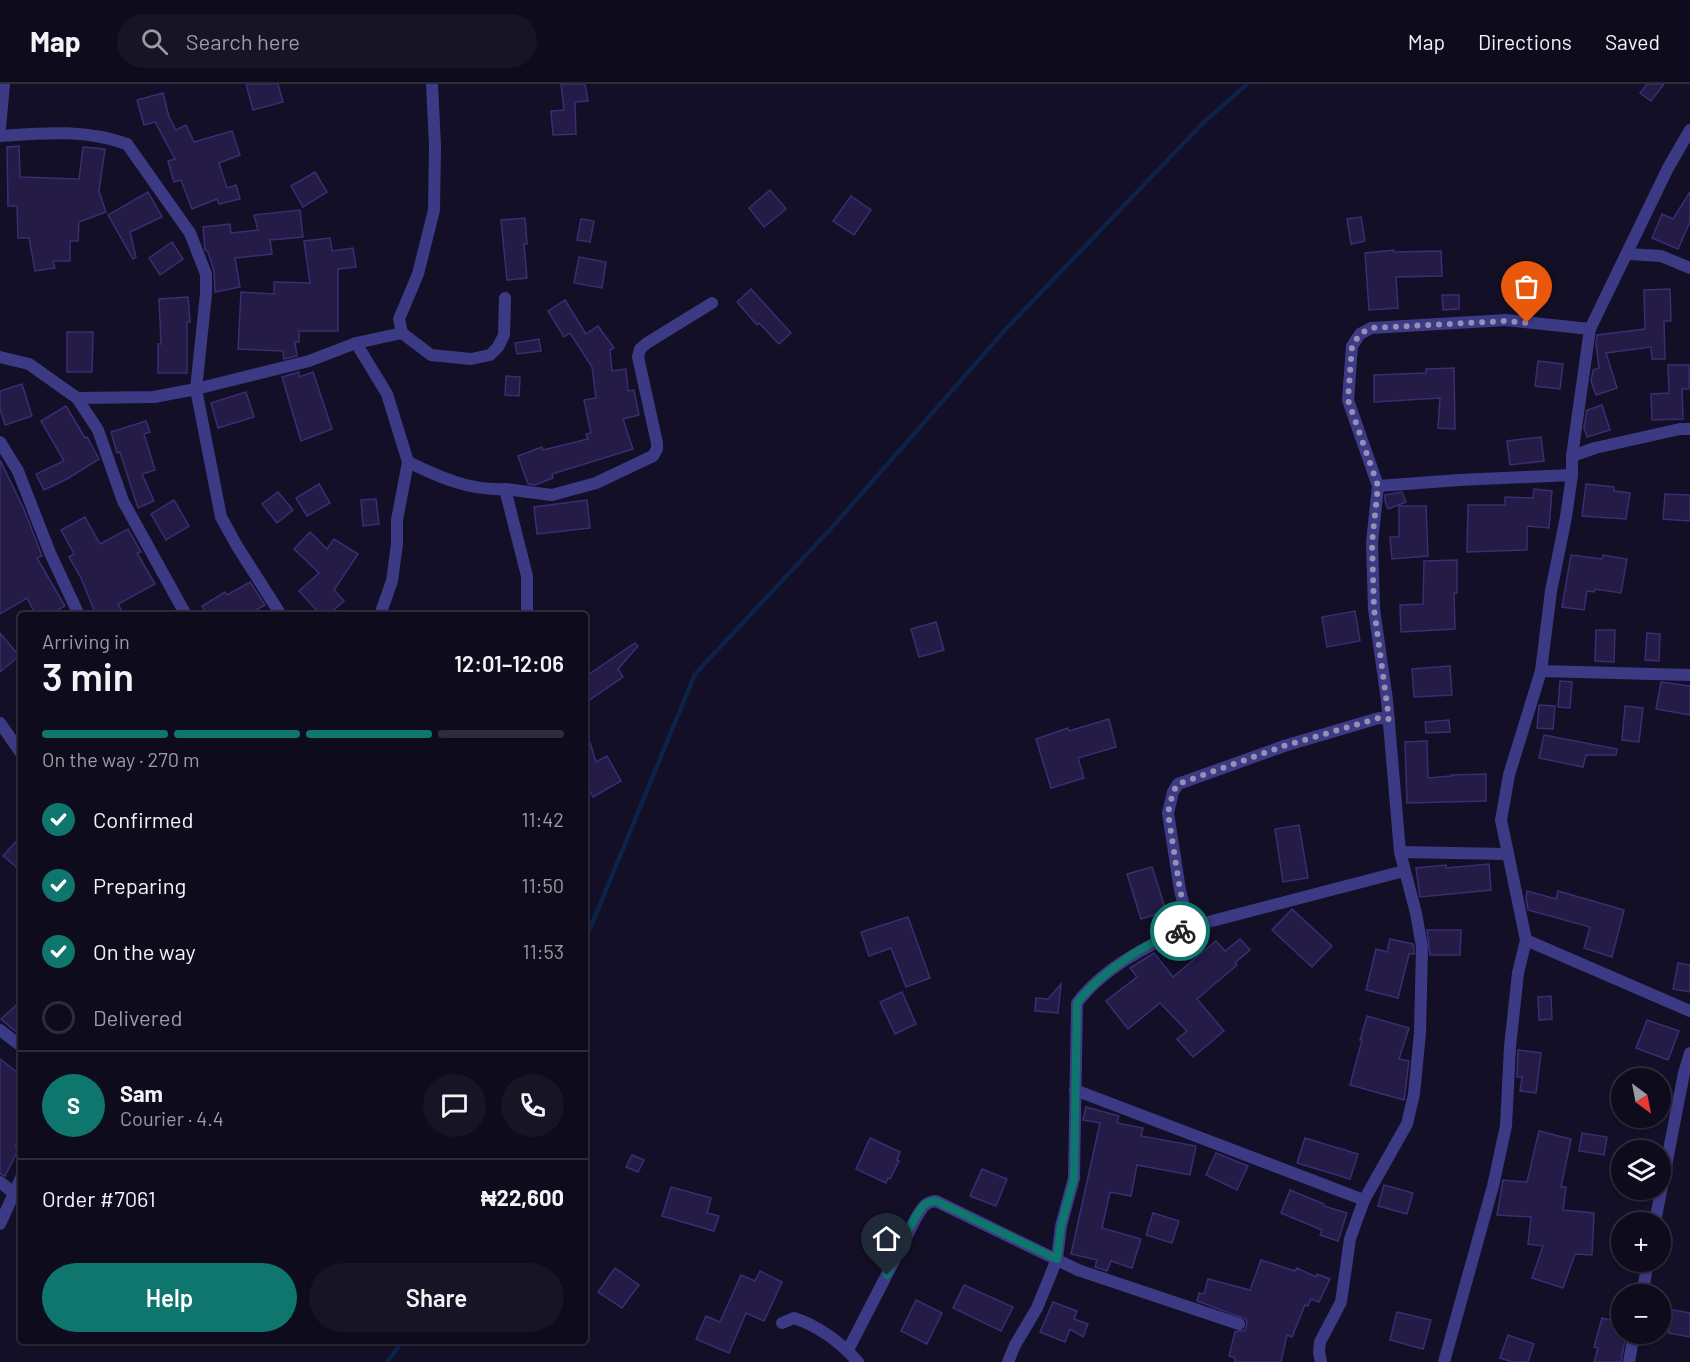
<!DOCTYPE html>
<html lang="en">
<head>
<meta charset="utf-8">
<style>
  :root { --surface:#0e0b1c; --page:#171425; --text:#f1f3f6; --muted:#9b9ba3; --line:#2e2b3b; --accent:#0f766e }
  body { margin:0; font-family:Barlow,sans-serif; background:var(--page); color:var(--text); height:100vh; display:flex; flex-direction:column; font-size:22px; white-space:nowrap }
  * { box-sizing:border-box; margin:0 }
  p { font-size:20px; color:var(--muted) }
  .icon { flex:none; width:33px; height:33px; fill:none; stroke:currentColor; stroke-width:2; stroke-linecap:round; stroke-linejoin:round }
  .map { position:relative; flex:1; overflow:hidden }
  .sheet { position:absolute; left:18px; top:528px; width:570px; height:732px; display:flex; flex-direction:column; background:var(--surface); border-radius:6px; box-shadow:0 2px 4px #0004,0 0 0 2px var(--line) }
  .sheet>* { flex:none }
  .needle { width:39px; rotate:148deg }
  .fabs { position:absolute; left:1611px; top:984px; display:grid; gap:12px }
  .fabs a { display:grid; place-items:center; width:60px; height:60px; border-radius:50%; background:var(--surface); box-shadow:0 2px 4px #0004,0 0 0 2px var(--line); font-size:30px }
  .pin { position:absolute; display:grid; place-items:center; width:51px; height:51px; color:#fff; margin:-62px -26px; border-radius:50% 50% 50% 0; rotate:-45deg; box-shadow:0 0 6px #0007 }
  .pin .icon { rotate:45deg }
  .courier { position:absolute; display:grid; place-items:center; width:60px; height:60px; margin:-30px; border:4px solid #0f766e; border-radius:50%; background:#fff; color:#222; box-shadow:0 2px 8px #0007 }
  .head em { font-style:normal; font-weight:600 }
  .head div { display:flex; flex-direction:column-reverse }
  .head { display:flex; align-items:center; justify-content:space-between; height:102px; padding:0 24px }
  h1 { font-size:39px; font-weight:600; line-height:45px }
  .bar { display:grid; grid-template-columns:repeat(4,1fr); gap:9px 6px; align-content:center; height:72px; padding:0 24px }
  .bar i { height:8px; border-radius:4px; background:var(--line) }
  .bar .current { background:var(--accent) }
  .bar p { grid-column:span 4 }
  .line { display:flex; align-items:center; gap:15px; padding:0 24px; border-top:2px solid var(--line) }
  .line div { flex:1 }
  .round { display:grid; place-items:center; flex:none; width:63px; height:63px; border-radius:32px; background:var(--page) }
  ol { padding:0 24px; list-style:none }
  li { display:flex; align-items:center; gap:18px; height:66px }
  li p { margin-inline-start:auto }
  li .icon { padding:6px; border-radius:50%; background:var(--accent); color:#fff; stroke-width:4 }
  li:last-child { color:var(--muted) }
  li i { width:33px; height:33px; border:3px solid var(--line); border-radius:50% }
  .button { display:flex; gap:12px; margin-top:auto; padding:12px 24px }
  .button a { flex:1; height:69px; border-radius:36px; background:var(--accent); color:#fff; font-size:24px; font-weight:600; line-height:69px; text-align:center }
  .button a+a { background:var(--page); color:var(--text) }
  header { display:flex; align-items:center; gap:36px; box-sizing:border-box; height:84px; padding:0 30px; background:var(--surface); border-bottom:2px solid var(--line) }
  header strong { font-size:28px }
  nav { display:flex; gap:33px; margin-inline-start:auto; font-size:21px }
  .search { width:420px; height:54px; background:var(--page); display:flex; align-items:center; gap:15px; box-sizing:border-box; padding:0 21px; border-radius:33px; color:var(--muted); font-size:22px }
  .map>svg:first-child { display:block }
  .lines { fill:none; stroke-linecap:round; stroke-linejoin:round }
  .stream { stroke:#0c2248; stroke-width:4.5 }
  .building { fill:#241b47; stroke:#3b2d73; stroke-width:1.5 }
  .street { stroke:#3d3a85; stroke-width:12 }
  .done { stroke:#948fb3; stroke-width:6; stroke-dasharray:0 10.8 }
  .route { stroke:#0f766e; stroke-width:8 }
</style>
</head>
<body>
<header>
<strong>Map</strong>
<div class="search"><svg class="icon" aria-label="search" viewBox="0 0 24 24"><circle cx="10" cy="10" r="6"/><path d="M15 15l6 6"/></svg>Search here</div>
<nav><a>Map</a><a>Directions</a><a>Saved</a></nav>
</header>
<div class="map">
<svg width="1690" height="1278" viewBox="0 0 1690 1278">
  <rect width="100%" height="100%" fill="#130f26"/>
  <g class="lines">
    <g class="stream">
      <path d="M585,857L695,590L836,439L1006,245L1202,40L1247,0"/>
      <path d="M387,1278L403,1257"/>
    </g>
  </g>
  <g class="building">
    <path d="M246,0H278L283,18L253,26Z"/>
    <path d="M561,0H585L588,17L575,18L576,50L553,51L551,27L564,26Z"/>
    <path d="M1647,0H1664L1651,17L1640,9Z"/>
    <path d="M163,9L169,33L176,46L186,41L194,58L232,47L240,71L219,79L227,104L236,101L240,115L219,120L217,115L192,125L181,96L174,98L168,77L175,75L155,38L144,41L137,16Z"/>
    <path d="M19,62L20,93L79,95L83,63L105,65L99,107L106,128L79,138L78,157H70V177H53L55,184L35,187L29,154H18L17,122H8L7,63Z"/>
    <path d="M315,88L327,108L303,123L291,102Z"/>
    <path d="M770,106L786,125L764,143L749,124Z"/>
    <path d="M148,108L162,133L130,148L136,173L133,175L108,131Z"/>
    <path d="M1690,108V138L1678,165L1652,154L1662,130L1673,135Z"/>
    <path d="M851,112L871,126L854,151L833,137Z"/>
    <path d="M300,126L303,153L270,156L272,170L235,174L240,203L215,208L214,187L208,168L205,166L203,143L230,140L231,149L258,146L254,131Z"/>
    <path d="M1361,133L1365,157L1351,160L1347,135Z"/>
    <path d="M525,134L527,160H524L527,194L507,196L501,136Z"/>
    <path d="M581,135L594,137L590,158L577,156Z"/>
    <path d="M330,154L332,167L353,164L356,183L338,185V247H299V258H295L297,272L284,275L283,267L238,265L241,208L274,210V198L310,199L304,157Z"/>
    <path d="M172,158L183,175L160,191L149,174Z"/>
    <path d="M1394,166V168L1441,167L1442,192L1396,193L1398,224L1369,226L1365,169Z"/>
    <path d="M579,173L606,178L602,204L574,199Z"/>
    <path d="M751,205L791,249L779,260L759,239L757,241L737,218Z"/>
    <path d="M1670,205L1671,237H1664L1665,275H1652L1651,263L1606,269L1617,304L1596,311L1591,297L1593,286L1599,284L1596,260L1597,251L1645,245L1644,206Z"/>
    <path d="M1442,211H1459V225L1443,226Z"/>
    <path d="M188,213L190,238H187V289H158V260H161L159,215Z"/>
    <path d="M565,216L586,250L598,242L614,264L610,266L612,287L626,285L628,307L634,306L639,331L623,335L633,365L552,390L553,394L535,401L528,400L518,372L542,363L543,366L588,355L586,350L591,349L584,316L596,314L592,283L570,249L564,253L548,227Z"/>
    <path d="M67,248H93L92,288H67Z"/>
    <path d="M539,255L541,267L517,270L515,259Z"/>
    <path d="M1538,277L1563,280L1560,305L1535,302Z"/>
    <path d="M1668,281H1689V305H1682L1683,335L1652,336L1651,310L1669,309Z"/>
    <path d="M1454,284L1455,345L1438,344L1440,314L1374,318V291L1426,289V285Z"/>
    <path d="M299,288V293L313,288L332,345L301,357L282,293Z"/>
    <path d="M506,292L520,293L519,312L505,311Z"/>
    <path d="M22,300L32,332L5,341L0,325V307Z"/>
    <path d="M246,308L254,333L218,344L211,319Z"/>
    <path d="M1602,321L1610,346L1587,353L1584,344L1587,326Z"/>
    <path d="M66,322L85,354L87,353L99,375L67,395L44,406L36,390L64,377L41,337Z"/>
    <path d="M146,337L150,348L144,350L155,386L142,390L154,417L138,424L120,368L117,369L111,348Z"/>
    <path d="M1541,353L1544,377L1510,381L1507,357Z"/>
    <path d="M0,376L24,425L42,472L37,474L65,522L49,531H36L27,514L0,530Z"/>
    <path d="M319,400L330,419L307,432L296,414Z"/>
    <path d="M1586,400L1614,403V407L1630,409L1626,435L1582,432Z"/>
    <path d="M1534,405L1552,407L1549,444L1527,442V466L1467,468L1468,421H1505V413L1533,414Z"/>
    <path d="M278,408L293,426L277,439L262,420Z"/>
    <path d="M1402,408L1406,418L1388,425L1385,417V411Z"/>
    <path d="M1665,410L1690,411V437L1663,435Z"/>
    <path d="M376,415L379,440L363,442L361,416Z"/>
    <path d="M174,416L189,442L166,456L151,430Z"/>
    <path d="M587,416L590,444L537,450L534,423Z"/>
    <path d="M1399,422H1426L1428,472L1392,475L1390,453H1399Z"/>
    <path d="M85,433L100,460L128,445L141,468L137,469L155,500L118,520L124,531H96L81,494L69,473L74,470L61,446Z"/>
    <path d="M310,448L327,465L334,455L358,470L334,506L344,517L328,531H321L299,507L319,489L294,465Z"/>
    <path d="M1571,471L1602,475L1603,471L1627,475L1621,509L1595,505L1594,508L1587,507L1584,526L1562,523Z"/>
    <path d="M1457,476V509H1454L1455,545L1401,548L1400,521L1423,520L1424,477Z"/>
    <path d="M250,498L265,521L248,531H207L202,522L225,508L227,511Z"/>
    <path d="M1355,527L1360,557L1327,563L1322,533Z"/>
    <path d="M936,538L944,566L919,573L911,545Z"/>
    <path d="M1596,546H1615L1614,578L1595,577Z"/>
    <path d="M0,549L19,572L0,588Z"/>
    <path d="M1647,549L1660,550L1659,577L1645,576Z"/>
    <path d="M635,559L638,562L618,585L623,593L585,619V593Z"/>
    <path d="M1450,582L1452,611L1414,613L1412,585Z"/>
    <path d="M1560,597L1572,598L1570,624L1558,623Z"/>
    <path d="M1661,598L1690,602V631L1656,625Z"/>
    <path d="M1539,621L1555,622L1553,645L1537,644Z"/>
    <path d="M1625,622L1643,624L1639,658L1622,656Z"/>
    <path d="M1109,635L1116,663L1078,674L1084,694L1051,704L1036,655L1068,644L1069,647Z"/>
    <path d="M1449,636L1450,648L1426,649L1425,638Z"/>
    <path d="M1544,651L1617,665L1616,671H1586L1583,683L1539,674Z"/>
    <path d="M588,652L596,678L607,672L621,697L593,713L585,698V653Z"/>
    <path d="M1427,657L1428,694L1451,692V691L1486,690V717L1407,719L1405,658Z"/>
    <path d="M1299,741L1308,794L1283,798L1275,745Z"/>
    <path d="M21,752V787L3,772Z"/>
    <path d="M1489,780L1491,806L1420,813L1416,784L1446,781V784Z"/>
    <path d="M1152,783L1166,827L1141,835L1127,790Z"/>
    <path d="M1527,807L1556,815L1558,807L1624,826L1612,873L1584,864L1590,843L1528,826L1526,814Z"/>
    <path d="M1292,825L1332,862L1312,883L1272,846Z"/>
    <path d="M908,833L930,894L906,903L891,864L869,872L861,848Z"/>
    <path d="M1427,846H1461L1460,871H1430Z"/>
    <path d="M1240,855L1250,866L1235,879L1237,881L1197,915L1224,947L1193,973L1177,955L1187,947L1160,919L1128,945L1106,917L1137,893L1130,884L1154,869L1173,893L1216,857L1225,867Z"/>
    <path d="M1390,855L1413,860L1414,864V870H1409L1398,914L1366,906L1376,865L1387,868Z"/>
    <path d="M1678,879L1690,881V908L1673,905Z"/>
    <path d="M1061,900L1058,929L1035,927L1036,914L1048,915Z"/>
    <path d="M902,908L916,940L895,950L880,918Z"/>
    <path d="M1551,912L1552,935L1539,936L1538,913Z"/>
    <path d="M21,917V952L1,935Z"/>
    <path d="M1367,932L1409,944L1399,975L1409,977L1404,1016L1350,1001L1362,956H1360Z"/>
    <path d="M1647,936L1679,947L1668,976L1636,964Z"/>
    <path d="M1518,966L1541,969L1536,1009L1520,1007L1522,993H1517Z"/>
    <path d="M0,975L21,991V1054L15,1062L19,1064L5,1092L0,1090Z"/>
    <path d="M1086,1023L1119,1032L1117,1039L1143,1044L1141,1052L1196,1062L1190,1091L1137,1081L1131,1112L1110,1108L1102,1144L1141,1155L1132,1184L1111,1177L1107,1187L1095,1183L1097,1176L1071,1170L1100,1039L1083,1036Z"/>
    <path d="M1539,1047L1571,1055L1561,1103H1566L1563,1126L1594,1129L1592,1171L1575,1170L1563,1204L1532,1194L1543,1162L1528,1160L1531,1133L1497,1131L1503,1096L1527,1098Z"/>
    <path d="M1582,1049L1607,1053L1604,1071L1579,1067Z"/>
    <path d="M870,1054L900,1068L897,1076L899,1077L890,1095L888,1094L886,1099L856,1085Z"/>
    <path d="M1305,1054L1358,1070L1350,1095L1297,1079Z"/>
    <path d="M1216,1069L1248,1082L1237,1106L1206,1091Z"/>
    <path d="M632,1071L644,1076L638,1088L626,1083Z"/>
    <path d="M982,1085L1007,1095L996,1122L970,1112Z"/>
    <path d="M1384,1101L1413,1109L1407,1130L1378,1122Z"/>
    <path d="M671,1103L711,1114L707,1129L719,1132L714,1147L662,1132Z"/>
    <path d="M1290,1106L1324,1120V1122L1347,1129L1338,1157L1320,1151L1322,1146L1281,1129Z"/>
    <path d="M1153,1129L1179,1137L1172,1159L1146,1151Z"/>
    <path d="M1261,1176L1295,1187L1297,1184L1316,1193L1317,1190L1330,1195L1319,1218L1311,1215L1308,1222L1305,1221L1292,1253L1287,1251L1281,1278H1235V1274L1229,1272L1235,1248L1245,1246L1247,1239L1246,1235L1197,1217L1199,1209L1204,1210L1208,1195L1250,1206Z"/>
    <path d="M615,1184L639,1201L622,1224L598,1208Z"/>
    <path d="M760,1187L782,1198L764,1237L746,1229L729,1269L696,1255L706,1232L720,1238L741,1191L755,1197Z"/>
    <path d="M964,1201L1013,1223L1001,1247L953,1224Z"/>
    <path d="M916,1216L942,1229L927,1260L901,1247Z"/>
    <path d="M1053,1218L1077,1227L1074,1235L1088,1240L1083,1253L1070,1245L1065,1258L1040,1248Z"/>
    <path d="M1673,1226L1690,1229V1253L1668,1249Z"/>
    <path d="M1397,1228L1431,1236L1423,1265L1390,1256Z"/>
    <path d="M1602,1234L1622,1239V1250H1626L1621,1278H1594L1598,1264L1594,1263Z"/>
    <path d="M1508,1251L1534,1260L1528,1278H1512L1500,1274Z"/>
  </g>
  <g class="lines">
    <g class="street">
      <path d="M0,44L4,0"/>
      <path d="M0,52C44,49 84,45 127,60L190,149L206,190V210L196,305L221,433L237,462L281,531"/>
      <path d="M1628,170L1661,172L1690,184"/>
      <path d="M402,249L431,271L471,275L490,271L498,263L504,251L505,214"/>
      <path d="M356,259L387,310L408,378L397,436V460L392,497L380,531"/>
      <path d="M0,273L29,280L77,314L154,313L196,305L309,277L356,259L402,249L399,235L418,190L434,126L435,62L432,0"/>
      <path d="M77,314L98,346L123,417L186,531"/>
      <path d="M0,358L18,387L50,469L79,531"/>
      <path d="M1572,372L1595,364L1680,345H1690"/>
      <path d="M408,378C439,393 470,407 505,405L527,492V531"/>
      <path d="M1378,402L1459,396L1572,391"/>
      <path d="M505,405L552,411L596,399L653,372L657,365V359L638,273L640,265L647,259L712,219"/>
      <path d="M1541,587L1690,591"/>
      <path d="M0,639L21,669"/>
      <path d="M1400,768L1507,770"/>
      <path d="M1189,843L1404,787"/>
      <path d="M1526,856L1690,927"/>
      <path d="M0,946L21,962"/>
      <path d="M1075,1006L1364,1116"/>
      <path d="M0,1098L15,1110"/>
      <path d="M1655,1138L1684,989L1690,969"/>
      <path d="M0,1140L21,1094"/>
      <path d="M1642,1210L1648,1178"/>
      <path d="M782,1239L794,1234C818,1242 841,1259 858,1278"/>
      <path d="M848,1266L916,1134C922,1125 924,1118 936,1117L1078,1186L1239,1240"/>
      <path d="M1008,1278L1015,1261L1037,1224L1057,1175L1061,1142L1074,1094L1077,919C1103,884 1150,860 1189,843L1180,806L1168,729L1173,708L1178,700L1284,662L1379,634L1389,635"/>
      <path d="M1321,1278L1319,1268L1320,1258L1341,1218L1350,1155L1364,1116L1407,1040L1414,1010L1420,949L1422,863L1416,829L1400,768L1387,616L1374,525L1372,459L1378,402L1348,316L1352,262L1360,250L1371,244L1506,236L1590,245"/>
      <path d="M1444,1278L1493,1102L1506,1042L1510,963L1518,889L1526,856L1501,736L1509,691L1541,587L1551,507L1566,433L1572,391V372L1590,245L1668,84L1690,46"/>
      <path d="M1629,1278L1634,1250"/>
    </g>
  </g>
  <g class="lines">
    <path class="done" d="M1180,847L1189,843L1180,806L1168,729L1173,708L1178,700L1284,662L1379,634L1389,635L1374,525L1372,459L1378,402L1348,316L1352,262L1360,250L1371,244L1506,237L1527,239"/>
    <path class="route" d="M887,1191C896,1173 911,1136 923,1122C927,1118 931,1117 936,1117L1057,1175L1061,1142L1074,1094L1077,919C1096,893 1148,856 1180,847"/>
  </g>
</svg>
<div class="fabs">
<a><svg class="needle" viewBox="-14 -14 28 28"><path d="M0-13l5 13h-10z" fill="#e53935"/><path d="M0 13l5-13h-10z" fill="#9b9ba3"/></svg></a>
<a><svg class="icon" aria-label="layers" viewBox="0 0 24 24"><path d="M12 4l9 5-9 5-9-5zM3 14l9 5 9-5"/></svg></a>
<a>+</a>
<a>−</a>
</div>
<div class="pin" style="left:1527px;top:239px;background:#ea580c"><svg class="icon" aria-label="bag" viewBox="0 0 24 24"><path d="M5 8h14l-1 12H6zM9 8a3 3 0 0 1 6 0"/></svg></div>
<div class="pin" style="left:887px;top:1191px;background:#1f2937"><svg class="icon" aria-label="home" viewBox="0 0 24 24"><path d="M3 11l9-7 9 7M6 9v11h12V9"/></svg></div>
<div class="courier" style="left:1180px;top:847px"><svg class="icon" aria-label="bike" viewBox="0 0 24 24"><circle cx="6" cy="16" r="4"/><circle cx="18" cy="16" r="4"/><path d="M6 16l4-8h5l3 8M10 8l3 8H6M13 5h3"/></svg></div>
<section class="sheet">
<div class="head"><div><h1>3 min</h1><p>Arriving in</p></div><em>12:01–12:06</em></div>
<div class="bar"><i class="current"></i><i class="current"></i><i class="current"></i><i></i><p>On the way · 270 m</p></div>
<ol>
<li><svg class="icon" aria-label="check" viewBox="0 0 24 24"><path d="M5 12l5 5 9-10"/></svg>Confirmed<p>11:42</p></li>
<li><svg class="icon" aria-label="check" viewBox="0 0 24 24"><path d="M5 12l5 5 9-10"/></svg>Preparing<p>11:50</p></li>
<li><svg class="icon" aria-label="check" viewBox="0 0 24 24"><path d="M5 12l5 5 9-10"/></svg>On the way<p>11:53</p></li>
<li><i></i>Delivered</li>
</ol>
<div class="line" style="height:108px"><b class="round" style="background:var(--accent);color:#fff">S</b><div><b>Sam</b><p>Courier · 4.4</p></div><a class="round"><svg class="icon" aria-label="chat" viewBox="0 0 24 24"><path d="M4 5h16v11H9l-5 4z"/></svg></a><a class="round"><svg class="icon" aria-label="phone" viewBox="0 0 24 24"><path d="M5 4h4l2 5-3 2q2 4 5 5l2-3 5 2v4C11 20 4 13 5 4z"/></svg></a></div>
<div class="line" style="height:78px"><div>Order #7061</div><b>₦22,600</b></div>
<div class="button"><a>Help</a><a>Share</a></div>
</section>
</div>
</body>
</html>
